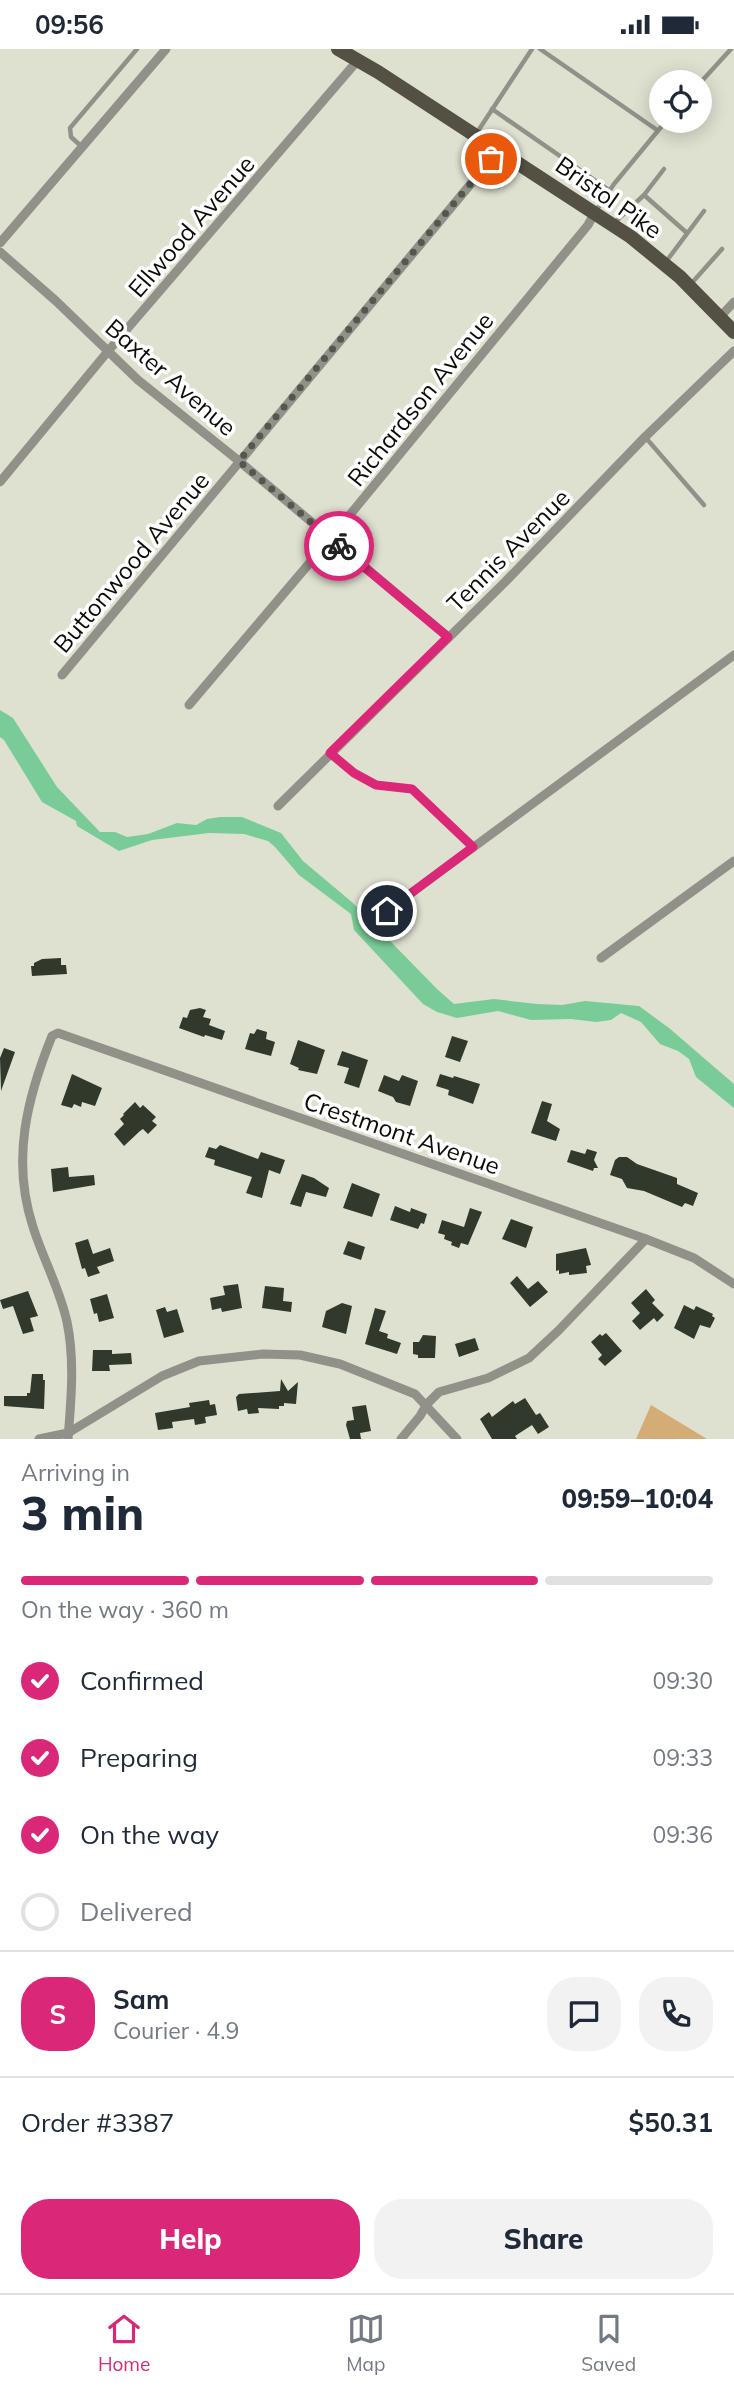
<!DOCTYPE html>
<html lang="en">
<head>
<meta charset="utf-8">
<style>
  :root { --surface:#fff; --page:#f2f2f3; --text:#1f2937; --muted:#747a83; --line:#e0e1e3; --accent:#db2777 }
  body { margin:0; font-family:Mulish,sans-serif; background:var(--page); color:var(--text); height:100vh; display:flex; flex-direction:column; font-size:26px; white-space:nowrap }
  * { box-sizing:border-box; margin:0 }
  p { font-size:23px; color:var(--muted) }
  .icon { flex:none; width:38px; height:38px; fill:none; stroke:currentColor; stroke-width:2; stroke-linecap:round; stroke-linejoin:round }
  .map { position:relative; height:1390px; overflow:hidden }
  .details { display:flex; flex-direction:column; background:var(--surface); flex:1 }
  .details>* { flex:none }
  .fabs { position:absolute; left:649px; top:21px; display:grid; gap:14px }
  .fabs a { display:grid; place-items:center; width:63px; height:63px; border-radius:50%; background:var(--surface); box-shadow:0 4px 18px #0003; font-size:35px }
  .pin { position:absolute; display:grid; place-items:center; width:60px; height:60px; color:#fff; margin:-30px; border:4px solid #fff; border-radius:50%; box-shadow:0 2px 7px #0007 }
  .courier { position:absolute; display:grid; place-items:center; width:70px; height:70px; margin:-35px; border:5px solid #db2777; border-radius:50%; background:#fff; color:#222; box-shadow:0 2px 9px #0007 }
  .head em { font-style:normal; font-weight:800 }
  .head div { display:flex; flex-direction:column-reverse }
  .head { display:flex; align-items:center; justify-content:space-between; height:119px; padding:0 21px }
  h1 { font-size:46px; font-weight:800; line-height:52px }
  .bar { display:grid; grid-template-columns:repeat(4,1fr); gap:10px 7px; align-content:center; height:84px; padding:0 21px }
  .bar i { height:9px; border-radius:5px; background:var(--line) }
  .bar .current { background:var(--accent) }
  .bar p { grid-column:span 4 }
  .line { display:flex; align-items:center; gap:18px; padding:0 21px; border-top:2px solid var(--line) }
  .line div { flex:1 }
  .round { display:grid; place-items:center; flex:none; width:74px; height:74px; border-radius:28px; background:var(--page) }
  ol { padding:0 21px; list-style:none }
  li { display:flex; align-items:center; gap:21px; height:77px }
  li p { margin-inline-start:auto }
  li .icon { padding:7px; border-radius:50%; background:var(--accent); color:#fff; stroke-width:4 }
  li:last-child { color:var(--muted) }
  li i { width:38px; height:38px; border:4px solid var(--line); border-radius:50% }
  .button { display:flex; gap:14px; margin-top:auto; padding:14px 21px }
  .button a { flex:1; height:80px; border-radius:28px; background:var(--accent); color:#fff; font-size:28px; font-weight:800; line-height:80px; text-align:center }
  .button a+a { background:var(--page); color:var(--text) }
  .status { display:flex; justify-content:space-between; align-items:center; height:49px; padding:0 35px; background:var(--surface); direction:ltr }
  .status svg { height:19px; fill:currentColor }
  .menu { display:flex; justify-content:space-around; align-items:center; height:98px; border-top:2px solid var(--line); background:var(--surface); font-size:19px; color:var(--muted) }
  .menu a { display:grid; justify-items:center; gap:4px }
  .menu .current { color:var(--accent) }
  .map>svg:first-child { display:block }
  .green { fill:#d3ac77 }
  .water { fill:#79cc98 }
  .building { fill:#30392c }
  .lines { fill:none; stroke-linecap:round; stroke-linejoin:round }
  .lane { stroke:#929189; stroke-width:4.5 }
  .street { stroke:#929189; stroke-width:9 }
  .primary { stroke:#545144; stroke-width:14 }
  .done { stroke:#55574d; stroke-width:7; stroke-dasharray:0 12.6 }
  .route { stroke:#db2777; stroke-width:9 }
  .labels { text-anchor:middle; dominant-baseline:central; stroke-width:7; stroke-linejoin:round; paint-order:stroke }
  .street-label { font-size:24px; fill:#0b0c07; stroke:#fff }
</style>
</head>
<body>
<div class="status"><b>09:56</b><svg viewBox="0 0 49 12"><path d="M0 12V9h3v3zM5 12V6h3v6zM10 12V3h3v9zM15 12V0h3v12zM26 1h20v11H26zM47 4h2v5h-2z"/></svg></div>
<div class="map">
<svg width="734" height="1390" viewBox="0 0 734 1390">
  <rect width="100%" height="100%" fill="#dee1d0"/>
  <path class="green" d="M651,1356L707,1390H636Z"/>
  <path class="water" d="M0,661L13,669L57,738L100,783H115L127,788L148,785L177,774L196,776L207,770L220,768H242L281,784L303,812L353,854L437,940L454,955L494,950L537,955L562,956L585,952L639,957L669,979L734,1035V1059L696,1028L689,1010L678,1002L660,995L641,973L621,964L611,971L596,973L571,970L531,971L498,962L457,969L437,963L423,955L354,881L351,865L299,826L275,798L268,792L244,785L209,784L152,791L119,802L77,777L76,772L42,753L4,691L0,688Z"/>
  <g class="building">
    <path d="M61,909V916H66L67,925L32,927L31,917H34V914L42,910Z"/>
    <path d="M200,959L206,961L203,968L211,970L209,976L225,982L222,991L205,986L204,988L179,979L183,968L187,969L190,961Z"/>
    <path d="M257,980L267,983L266,990L275,993L271,1007L245,1000L250,984L254,985Z"/>
    <path d="M452,987L468,992L460,1013L445,1008Z"/>
    <path d="M298,991L325,1001L317,1025L298,1021L299,1019L290,1015Z"/>
    <path d="M4,999L15,1003L1,1042L0,1009Z"/>
    <path d="M342,1002L368,1011L359,1039L344,1034L349,1019L337,1016Z"/>
    <path d="M72,1025L102,1039L95,1057L82,1053L81,1058L74,1055L72,1059L61,1056Z"/>
    <path d="M440,1025L453,1029L454,1027L480,1035L473,1055L448,1046L449,1041L436,1037Z"/>
    <path d="M384,1026L399,1032L402,1026L418,1032L410,1057L396,1053L393,1048L378,1042Z"/>
    <path d="M542,1052L552,1055L547,1072L560,1080L556,1092L531,1084Z"/>
    <path d="M135,1053L140,1059L143,1056L156,1068L152,1072L157,1076L148,1085L143,1080L140,1082L124,1097L114,1085L124,1075L120,1070L124,1066L123,1065Z"/>
    <path d="M220,1096L258,1110L261,1103L285,1111L280,1125L269,1121L262,1149L246,1144L252,1128L214,1116L215,1111L205,1108L209,1098L216,1100Z"/>
    <path d="M587,1100L597,1103L594,1111L598,1119H594L593,1122L567,1113L571,1101L585,1105Z"/>
    <path d="M619,1108H627L637,1115L677,1129V1135L698,1144L693,1157L685,1154L682,1158L644,1142L627,1139L622,1130L610,1126L615,1111Z"/>
    <path d="M68,1118L69,1128L94,1126L95,1136L53,1143L51,1120Z"/>
    <path d="M302,1125L314,1129L329,1139L326,1148L306,1143L301,1158L290,1155Z"/>
    <path d="M352,1134L380,1145L372,1168L343,1159Z"/>
    <path d="M395,1157L410,1163L411,1159L427,1165L424,1175L421,1174L418,1180L390,1171Z"/>
    <path d="M470,1159L482,1163L468,1196L461,1194L459,1199L451,1196L452,1193L444,1190L445,1186L438,1184L442,1171L464,1178Z"/>
    <path d="M511,1170L533,1178L526,1199L502,1190Z"/>
    <path d="M88,1190L93,1205L110,1199L114,1212L97,1218L100,1224L88,1228L85,1219L82,1220L75,1194Z"/>
    <path d="M348,1192L365,1198L361,1211L343,1205Z"/>
    <path d="M586,1199L591,1216L586,1217L587,1224L569,1226V1223L559,1225V1221L556,1222V1205Z"/>
    <path d="M517,1227L528,1240L538,1232L548,1243L530,1258L510,1234Z"/>
    <path d="M238,1235L242,1259L222,1263L221,1259L212,1261L210,1249L225,1246L223,1237Z"/>
    <path d="M265,1237L284,1239L283,1252L292,1253L291,1263L262,1259Z"/>
    <path d="M646,1240L655,1251L652,1254L664,1266L657,1273L654,1269L640,1281L632,1272L640,1264L631,1254Z"/>
    <path d="M28,1242L38,1267L30,1269L34,1282L23,1285L13,1257L3,1260L0,1251Z"/>
    <path d="M107,1245L114,1269L99,1273L97,1264L94,1265L90,1250Z"/>
    <path d="M342,1254L352,1257L346,1285L322,1278L326,1262Z"/>
    <path d="M684,1256L694,1261L696,1257L713,1265L712,1267L715,1269L710,1279L700,1276L694,1290L674,1279Z"/>
    <path d="M165,1258L167,1263L177,1260L184,1283L164,1289L156,1261Z"/>
    <path d="M375,1259L386,1262L379,1282L388,1285L387,1289L401,1294L397,1305L365,1295Z"/>
    <path d="M606,1284L622,1302L605,1317L598,1310L602,1306L591,1293L600,1285L602,1287Z"/>
    <path d="M423,1286L436,1287L435,1309H418V1306L413,1305V1293H419Z"/>
    <path d="M475,1289L479,1301L459,1308L455,1295Z"/>
    <path d="M93,1301H112V1305L131,1304L132,1315L109,1316L110,1322H92Z"/>
    <path d="M32,1325H43V1331H45L44,1360L4,1357V1347H27V1344H30Z"/>
    <path d="M281,1330L288,1342L298,1333L296,1355L284,1354V1357H279V1360L258,1359L259,1364L248,1365L247,1360L238,1362L236,1348L239,1345L280,1342Z"/>
    <path d="M525,1349L536,1366L540,1364L549,1378L538,1385L532,1376L515,1387L517,1390H492L480,1370L489,1363L492,1368L513,1352L515,1355Z"/>
    <path d="M209,1351L210,1356L215,1355L217,1366L205,1368L206,1374L195,1376L194,1370L172,1373L173,1379L158,1381L155,1364L190,1358L189,1354Z"/>
    <path d="M366,1356L371,1382L360,1384L361,1390H350L346,1376L347,1372L354,1371L352,1358Z"/>
  </g>
  <g class="lines">
    <g class="lane">
      <path d="M540,0L657,81"/>
      <path d="M700,34L731,0"/>
      <path d="M492,60L609,141"/>
      <path d="M476,85L532,0"/>
      <path d="M81,97L71,88L70,79L137,0"/>
      <path d="M644,146L664,120"/>
      <path d="M596,162L614,135L666,72"/>
      <path d="M613,175L644,146L687,184"/>
      <path d="M665,214L704,162"/>
      <path d="M690,236L722,200"/>
      <path d="M646,389L704,456"/>
      <path d="M332,705L354,724L376,736L412,740L472,797"/>
    </g>
    <g class="street">
      <path d="M0,194L166,0"/>
      <path d="M0,203L56,252L138,331L239,412L448,588"/>
      <path d="M720,268L734,253"/>
      <path d="M0,433L109,301L358,11"/>
      <path d="M62,626L499,101"/>
      <path d="M189,656L330,490L588,176L595,163"/>
      <path d="M278,757L505,533L645,388L734,302"/>
      <path d="M387,862L734,606"/>
      <path d="M601,909L734,812"/>
      <path d="M39,1390L68,1384L162,1327L199,1312L263,1305L300,1306L340,1315L415,1345L457,1390"/>
      <path d="M68,1390C71,1352 75,1311 67,1273C60,1240 43,1210 33,1178C11,1111 27,1049 52,987L58,984L646,1190L694,1209L734,1235"/>
      <path d="M401,1390L420,1367L427,1355L439,1343L488,1329L529,1309L559,1281L646,1190"/>
    </g>
    <path class="primary" d="M338,0L378,23L631,188L680,228L734,283"/>
  </g>
  <g class="lines">
    <path class="done" d="M339,497L239,412L491,110"/>
    <path class="route" d="M339,497L448,588L330,704L354,724L376,736L412,740L473,798L387,862"/>
  </g>
  <g class="labels">
    <g class="street-label">
      <text transform="translate(609 148) rotate(35)">Bristol Pike</text>
      <text transform="translate(191 177) rotate(-49)">Ellwood Avenue</text>
      <text transform="translate(171 328) rotate(41)">Baxter Avenue</text>
      <text transform="translate(420 350) rotate(-51)">Richardson Avenue</text>
      <text transform="translate(508 501) rotate(-45)">Tennis Avenue</text>
      <text transform="translate(131 513) rotate(-50)">Buttonwood Avenue</text>
      <text transform="translate(402 1084) rotate(19)">Crestmont Avenue</text>
    </g>
  </g>
</svg>
<div class="fabs">
<a><svg class="icon" aria-label="locate" viewBox="0 0 24 24"><circle cx="12" cy="12" r="6"/><path d="M12 2v4M12 18v4M2 12h4M18 12h4"/></svg></a>
</div>
<div class="pin" style="left:491px;top:110px;background:#ea580c"><svg class="icon" aria-label="bag" viewBox="0 0 24 24"><path d="M5 8h14l-1 12H6zM9 8a3 3 0 0 1 6 0"/></svg></div>
<div class="pin" style="left:387px;top:862px;background:#1f2937"><svg class="icon" aria-label="home" viewBox="0 0 24 24"><path d="M3 11l9-7 9 7M6 9v11h12V9"/></svg></div>
<div class="courier" style="left:339px;top:497px"><svg class="icon" aria-label="bike" viewBox="0 0 24 24"><circle cx="6" cy="16" r="4"/><circle cx="18" cy="16" r="4"/><path d="M6 16l4-8h5l3 8M10 8l3 8H6M13 5h3"/></svg></div>
</div>
<section class="details">
<div class="head"><div><h1>3 min</h1><p>Arriving in</p></div><em>09:59–10:04</em></div>
<div class="bar"><i class="current"></i><i class="current"></i><i class="current"></i><i></i><p>On the way · 360 m</p></div>
<ol>
<li><svg class="icon" aria-label="check" viewBox="0 0 24 24"><path d="M5 12l5 5 9-10"/></svg>Confirmed<p>09:30</p></li>
<li><svg class="icon" aria-label="check" viewBox="0 0 24 24"><path d="M5 12l5 5 9-10"/></svg>Preparing<p>09:33</p></li>
<li><svg class="icon" aria-label="check" viewBox="0 0 24 24"><path d="M5 12l5 5 9-10"/></svg>On the way<p>09:36</p></li>
<li><i></i>Delivered</li>
</ol>
<div class="line" style="height:126px"><b class="round" style="background:var(--accent);color:#fff">S</b><div><b>Sam</b><p>Courier · 4.9</p></div><a class="round"><svg class="icon" aria-label="chat" viewBox="0 0 24 24"><path d="M4 5h16v11H9l-5 4z"/></svg></a><a class="round"><svg class="icon" aria-label="phone" viewBox="0 0 24 24"><path d="M5 4h4l2 5-3 2q2 4 5 5l2-3 5 2v4C11 20 4 13 5 4z"/></svg></a></div>
<div class="line" style="height:91px"><div>Order #3387</div><b>$50.31</b></div>
<div class="button"><a>Help</a><a>Share</a></div>
</section>
<nav class="menu">
<a class="current"><svg class="icon" aria-label="home" viewBox="0 0 24 24"><path d="M3 11l9-7 9 7M6 9v11h12V9"/></svg>Home</a>
<a><svg class="icon" aria-label="map" viewBox="0 0 24 24"><path d="M3 6l6-2 6 2 6-2v14l-6 2-6-2-6 2zM9 4v14M15 6v14"/></svg>Map</a>
<a><svg class="icon" aria-label="saved" viewBox="0 0 24 24"><path d="M7 4h10v16l-5-4-5 4z"/></svg>Saved</a>
</nav>
</body>
</html>
